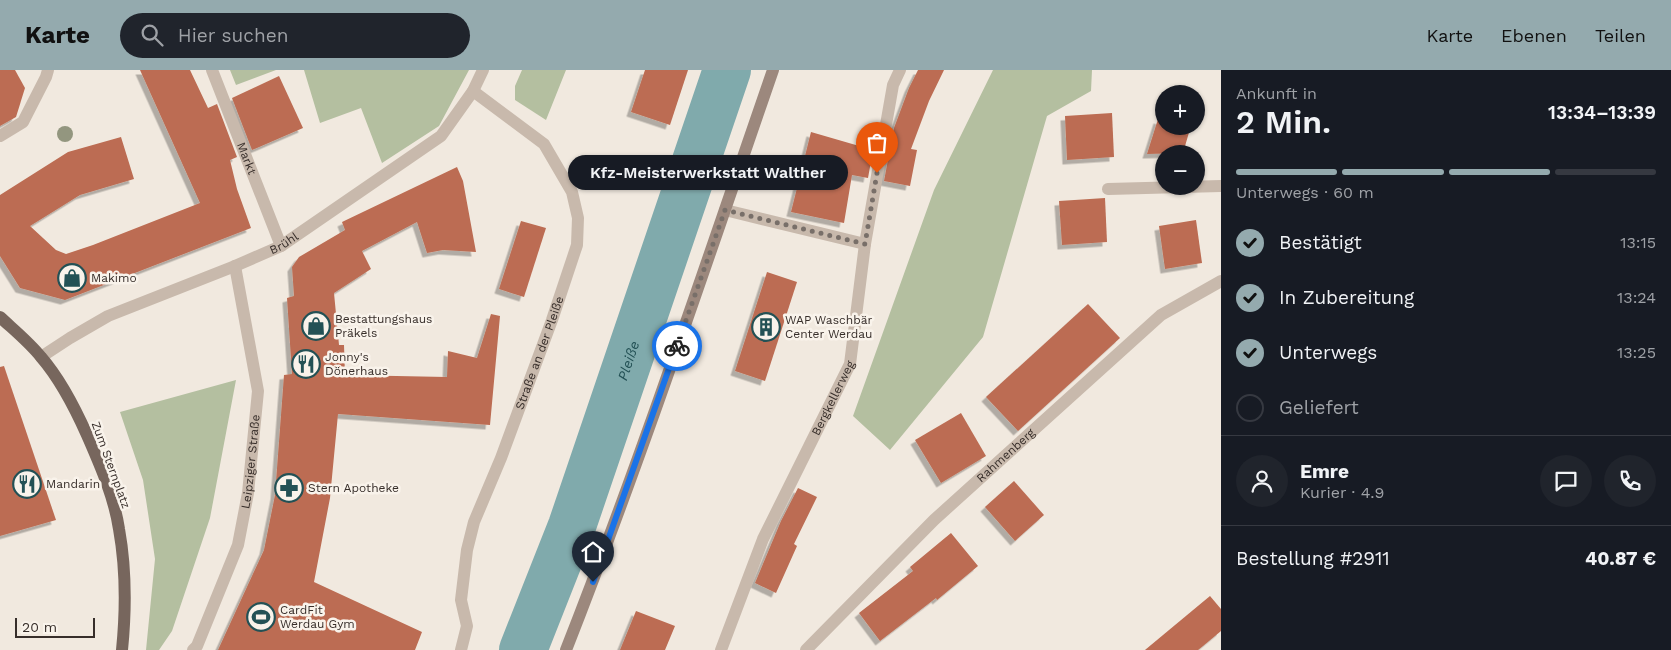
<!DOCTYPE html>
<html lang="de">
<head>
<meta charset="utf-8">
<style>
  :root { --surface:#171b24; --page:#20242c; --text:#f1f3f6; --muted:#9ea1a6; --line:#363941; --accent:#94aaae }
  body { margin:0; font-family:"Work Sans",sans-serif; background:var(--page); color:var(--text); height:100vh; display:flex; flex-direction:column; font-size:19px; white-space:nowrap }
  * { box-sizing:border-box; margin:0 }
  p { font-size:16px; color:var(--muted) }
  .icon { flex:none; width:28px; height:28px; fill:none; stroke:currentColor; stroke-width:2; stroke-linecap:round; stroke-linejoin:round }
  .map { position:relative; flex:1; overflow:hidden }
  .sheet { display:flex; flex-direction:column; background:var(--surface); width:450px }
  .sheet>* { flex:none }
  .tools { position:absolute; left:1155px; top:15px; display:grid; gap:10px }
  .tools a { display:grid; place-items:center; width:50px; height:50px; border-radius:50%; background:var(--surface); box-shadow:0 1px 4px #0004; font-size:25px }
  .scale { position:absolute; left:15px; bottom:12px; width:80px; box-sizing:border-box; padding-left:5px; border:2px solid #372e2a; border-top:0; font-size:14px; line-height:18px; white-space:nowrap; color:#372e2a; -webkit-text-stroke:4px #f9f3eb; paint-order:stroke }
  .pin { position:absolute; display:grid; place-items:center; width:42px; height:42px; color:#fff; margin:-51px -21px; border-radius:50% 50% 50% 0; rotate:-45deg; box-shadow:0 0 5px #0007 }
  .pin .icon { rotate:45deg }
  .courier { position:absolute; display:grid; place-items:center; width:50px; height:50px; margin:-25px; border:4px solid #1a73e8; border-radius:50%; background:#fff; color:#222; box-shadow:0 1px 6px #0007 }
  .bubble { position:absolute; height:35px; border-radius:18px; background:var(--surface); box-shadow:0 1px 4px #0004; font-size:16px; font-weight:600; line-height:35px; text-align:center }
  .headline em { font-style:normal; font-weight:600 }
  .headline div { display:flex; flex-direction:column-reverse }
  .headline { display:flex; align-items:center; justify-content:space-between; height:85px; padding:0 15px }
  h1 { font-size:32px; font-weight:600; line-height:38px }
  .bar { display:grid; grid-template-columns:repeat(4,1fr); gap:8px 5px; align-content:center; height:60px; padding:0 15px }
  .bar i { height:6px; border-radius:4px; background:var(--line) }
  .bar .on { background:var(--accent) }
  .bar p { grid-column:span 4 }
  .line { display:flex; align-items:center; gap:12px; padding:0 15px; border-top:1px solid var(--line) }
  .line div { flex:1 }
  .round { display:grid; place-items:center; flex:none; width:52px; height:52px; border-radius:26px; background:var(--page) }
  ol { padding:0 15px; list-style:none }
  li { display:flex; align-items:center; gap:15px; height:55px }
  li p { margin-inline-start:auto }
  li .icon { padding:5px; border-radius:50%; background:var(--accent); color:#111; stroke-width:4 }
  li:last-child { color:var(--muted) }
  li i { width:28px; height:28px; border:2px solid var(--line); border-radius:50% }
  header { display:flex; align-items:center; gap:30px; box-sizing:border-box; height:70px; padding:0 25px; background:var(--accent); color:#111 }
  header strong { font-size:24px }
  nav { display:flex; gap:28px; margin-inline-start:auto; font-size:18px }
  .search { width:350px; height:45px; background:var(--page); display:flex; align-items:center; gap:12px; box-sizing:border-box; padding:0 18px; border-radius:28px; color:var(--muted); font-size:19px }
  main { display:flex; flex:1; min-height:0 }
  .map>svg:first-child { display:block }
  .green { fill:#b4bfa0 }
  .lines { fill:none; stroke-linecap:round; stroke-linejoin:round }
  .river { stroke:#80aaac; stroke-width:48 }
  .building { fill:#bc6c52; filter:url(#shadow) }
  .lane { stroke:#c8b9ac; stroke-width:12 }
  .street { stroke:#c8b9ac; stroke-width:12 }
  .secondary { stroke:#9c887d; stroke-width:12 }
  .primary { stroke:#77665d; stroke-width:12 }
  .tree { fill:#93967f }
  .done { stroke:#786f69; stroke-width:5; stroke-dasharray:0 9 }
  .route { stroke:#1a73e8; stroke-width:6 }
  .labels { text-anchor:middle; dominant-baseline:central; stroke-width:5; stroke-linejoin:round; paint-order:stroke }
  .street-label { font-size:12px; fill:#372e2a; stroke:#f9f3eb }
  .poi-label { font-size:12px; fill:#372e2a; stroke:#f9f3eb; text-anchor:start }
  .water-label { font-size:14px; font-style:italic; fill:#235155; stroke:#f9f3eb }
</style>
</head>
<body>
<header>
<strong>Karte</strong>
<div class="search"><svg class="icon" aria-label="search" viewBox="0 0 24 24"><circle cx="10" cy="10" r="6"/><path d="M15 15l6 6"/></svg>Hier suchen</div>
<nav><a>Karte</a><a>Ebenen</a><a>Teilen</a></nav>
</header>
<main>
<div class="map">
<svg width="1221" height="580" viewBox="0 0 1221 580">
  <defs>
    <filter id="shadow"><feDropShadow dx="-4.5" dy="4.5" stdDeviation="0" flood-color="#0004"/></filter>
  </defs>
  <rect width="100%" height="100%" fill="#f1e9df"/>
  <g class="green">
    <path d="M230,0H276L236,15Z"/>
    <path d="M304,0H469L439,56L382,93L361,38L320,53Z"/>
    <path d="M522,0H566L546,50L515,30V16Z"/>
    <path d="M993,0H1092L1091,21L1047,46L983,267L890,380L853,346L934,120Z"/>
    <path d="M236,310L210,448L172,561L159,580H146L155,489L143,410L120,342Z"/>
  </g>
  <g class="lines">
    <path class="river" id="s1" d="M523,580L572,456L727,0"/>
  </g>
  <g class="building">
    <path d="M0,0H15L25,18L16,47L0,56Z"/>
    <path d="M140,0H190L208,38L217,34L237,87L230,90L237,119L251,158L65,230L20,218L0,186V125L68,82L121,67L134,109L80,125L30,156L56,180L66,184L93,175L200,133Z"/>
    <path d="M645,0H688L670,55L631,42Z"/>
    <path d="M918,0H944L929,31L911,79L917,80L910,116L884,111L894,58L909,18Z"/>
    <path d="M279,6L303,58L252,80L232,28Z"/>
    <path d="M1112,43L1114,87L1067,90L1065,46Z"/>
    <path d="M1158,49L1164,51V56H1181L1190,59L1183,83L1147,84Z"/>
    <path d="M811,62L873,80L868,108L852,105L844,153L791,142Z"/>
    <path d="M457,97L463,111L476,182L443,180L427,183L417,152L362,181L371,199L334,223L339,275H344L345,305L447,307L448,281L477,288L491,244L500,246L490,355L338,344L330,428L314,512L422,562L415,580H218L264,480L275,425L284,305L292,304L287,228L294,226L292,197L299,187L345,160L342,152Z"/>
    <path d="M1105,128L1107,172L1062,175L1059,131Z"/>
    <path d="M1196,150L1202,193L1165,199L1159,156Z"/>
    <path d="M521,151L546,158L524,227L499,219Z"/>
    <path d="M767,202L797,212L765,311L735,301Z"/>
    <path d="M1088,234L1120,268L1018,361L986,327Z"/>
    <path d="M4,296L56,450L0,466V297Z"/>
    <path d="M961,343L986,386L941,413L915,370Z"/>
    <path d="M1014,411L1044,445L1015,471L985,437Z"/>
    <path d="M798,418L817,427L794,474L797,476L776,523L755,513L781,451Z"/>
    <path d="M951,463L978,496L937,530L936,528L880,571L859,543L913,501L910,497Z"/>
    <path d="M1210,526L1221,539V561L1203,576L1198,580H1145Z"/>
    <path d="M636,541L675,556L665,580H620Z"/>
  </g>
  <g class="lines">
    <g class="lane">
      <path d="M0,66L23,52L46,7L48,0"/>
      <path d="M1108,119L1221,116"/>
      <path d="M725,140L865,174"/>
    </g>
    <g class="street">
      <path id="s2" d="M212,0L281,176"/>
      <path id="s3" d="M41,287L70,268L108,246L235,196L281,176L441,66L473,21L483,0"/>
      <path id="s4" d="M193,580L197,576L238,475L248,423L258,321L235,196"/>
      <path id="s5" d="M461,580L467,556L461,530L467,480L474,452L501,388L552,250L577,175L578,148L572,122L544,74L473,21"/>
      <path id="s6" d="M721,580L763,469L850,294L865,174L893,15L900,0"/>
      <path id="s7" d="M806,580L934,450L1161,245L1221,211"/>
    </g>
    <path class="secondary" d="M566,580C641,389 706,194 773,0"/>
    <path class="primary" d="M0,247C14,260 29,272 41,287C61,310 75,338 87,365C100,395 114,426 119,459C126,498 126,540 122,580"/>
  </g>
  <circle class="tree" cx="65" cy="64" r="8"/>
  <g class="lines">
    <path class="done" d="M677,276L725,140L865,174L877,103"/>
    <path class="route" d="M593,512L677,276"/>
  </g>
  <defs>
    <symbol id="shop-ring" viewBox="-11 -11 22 22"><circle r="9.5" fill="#f9f3eb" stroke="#235155" stroke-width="1.5"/><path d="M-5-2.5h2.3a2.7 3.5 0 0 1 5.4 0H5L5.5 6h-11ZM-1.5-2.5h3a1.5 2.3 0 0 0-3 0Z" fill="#235155"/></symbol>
    <symbol id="building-ring" viewBox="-11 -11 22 22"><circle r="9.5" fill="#f9f3eb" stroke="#235155" stroke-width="1.5"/><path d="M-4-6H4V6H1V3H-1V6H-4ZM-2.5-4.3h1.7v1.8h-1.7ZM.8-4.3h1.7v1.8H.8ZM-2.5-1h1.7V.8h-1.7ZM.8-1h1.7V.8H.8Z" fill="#235155"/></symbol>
    <symbol id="restaurant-ring" viewBox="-11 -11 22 22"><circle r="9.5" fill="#f9f3eb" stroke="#235155" stroke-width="1.5"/><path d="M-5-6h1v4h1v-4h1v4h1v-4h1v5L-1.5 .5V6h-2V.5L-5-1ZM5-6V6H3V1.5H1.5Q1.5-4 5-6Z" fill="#235155"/></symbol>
    <symbol id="pharmacy-ring" viewBox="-11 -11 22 22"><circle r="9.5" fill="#f9f3eb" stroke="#235155" stroke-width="1.5"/><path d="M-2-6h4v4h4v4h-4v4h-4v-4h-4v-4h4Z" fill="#235155"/></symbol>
    <symbol id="stadium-ring" viewBox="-11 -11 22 22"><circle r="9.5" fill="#f9f3eb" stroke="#235155" stroke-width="1.5"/><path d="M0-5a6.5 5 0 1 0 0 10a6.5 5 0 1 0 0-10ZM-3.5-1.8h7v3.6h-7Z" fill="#235155"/></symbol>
  </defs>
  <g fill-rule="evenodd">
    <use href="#shop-ring" x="56" y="192" width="32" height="32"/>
    <use href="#shop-ring" x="300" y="240" width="32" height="32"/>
    <use href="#building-ring" x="750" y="241" width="32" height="32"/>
    <use href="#restaurant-ring" x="290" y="278" width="32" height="32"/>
    <use href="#restaurant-ring" x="11" y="398" width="32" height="32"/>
    <use href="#pharmacy-ring" x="273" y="402" width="32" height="32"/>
    <use href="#stadium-ring" x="245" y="531" width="32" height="32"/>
  </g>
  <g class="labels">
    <g class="street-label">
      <text stroke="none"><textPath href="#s2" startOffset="95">Markt</textPath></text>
      <text stroke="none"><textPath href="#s3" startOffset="269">Brühl</textPath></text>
      <text stroke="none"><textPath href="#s5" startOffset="312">Straße an der Pleiße</textPath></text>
      <text stroke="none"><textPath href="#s6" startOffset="276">Bergkellerweg</textPath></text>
      <text stroke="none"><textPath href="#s7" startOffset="279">Rahmenberg</textPath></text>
      <text stroke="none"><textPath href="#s4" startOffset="199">Leipziger Straße</textPath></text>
      <text transform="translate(111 395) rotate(70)">Zum Sternplatz</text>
    </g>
    <g class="poi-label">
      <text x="91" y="208">Makimo</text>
      <text x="335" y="249">Bestattungshaus<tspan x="335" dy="14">Präkels</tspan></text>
      <text x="785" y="250">WAP Waschbär<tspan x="785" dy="14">Center Werdau</tspan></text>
      <text x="325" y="287">Jonny's<tspan x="325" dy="14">Dönerhaus</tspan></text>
      <text x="46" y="414">Mandarin</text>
      <text x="308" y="418">Stern Apotheke</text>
      <text x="280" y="540">CardFit<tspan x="280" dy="14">Werdau Gym</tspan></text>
    </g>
    <g class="water-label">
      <text stroke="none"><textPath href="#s1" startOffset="308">Pleiße</textPath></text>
    </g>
  </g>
</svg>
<div class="tools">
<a>+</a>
<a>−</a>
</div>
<div class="scale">20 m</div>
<div class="pin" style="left:877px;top:103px;background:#ea580c"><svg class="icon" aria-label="bag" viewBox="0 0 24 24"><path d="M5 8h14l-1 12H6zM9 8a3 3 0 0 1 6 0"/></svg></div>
<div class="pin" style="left:593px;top:512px;background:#1f2937"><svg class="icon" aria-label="home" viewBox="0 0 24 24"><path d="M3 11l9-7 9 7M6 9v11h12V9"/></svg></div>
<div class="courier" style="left:677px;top:276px"><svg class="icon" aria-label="bike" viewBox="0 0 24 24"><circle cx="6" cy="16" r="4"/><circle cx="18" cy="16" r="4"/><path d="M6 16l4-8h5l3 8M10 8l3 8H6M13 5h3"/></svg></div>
<div class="bubble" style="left:568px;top:85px;width:280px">Kfz-Meisterwerkstatt Walther</div>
</div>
<section class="sheet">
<div class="headline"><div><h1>2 Min.</h1><p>Ankunft in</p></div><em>13:34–13:39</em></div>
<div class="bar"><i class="on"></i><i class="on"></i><i class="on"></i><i></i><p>Unterwegs · 60 m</p></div>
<ol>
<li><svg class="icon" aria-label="check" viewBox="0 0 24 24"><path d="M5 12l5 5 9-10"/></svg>Bestätigt<p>13:15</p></li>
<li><svg class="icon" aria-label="check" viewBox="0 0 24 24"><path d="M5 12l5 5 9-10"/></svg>In Zubereitung<p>13:24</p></li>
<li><svg class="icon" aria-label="check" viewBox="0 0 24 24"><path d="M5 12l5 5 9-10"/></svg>Unterwegs<p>13:25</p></li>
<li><i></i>Geliefert</li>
</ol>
<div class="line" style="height:90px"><a class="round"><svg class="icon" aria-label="person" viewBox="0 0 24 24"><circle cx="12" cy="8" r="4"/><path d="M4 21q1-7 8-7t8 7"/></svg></a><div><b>Emre</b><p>Kurier · 4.9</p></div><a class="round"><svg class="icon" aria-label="chat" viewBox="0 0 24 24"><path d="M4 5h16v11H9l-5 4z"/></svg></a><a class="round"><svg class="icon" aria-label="phone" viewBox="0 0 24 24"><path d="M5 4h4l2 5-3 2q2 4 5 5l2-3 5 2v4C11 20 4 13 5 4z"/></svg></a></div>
<div class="line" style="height:65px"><div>Bestellung #2911</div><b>40.87 €</b></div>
</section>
</main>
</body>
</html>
